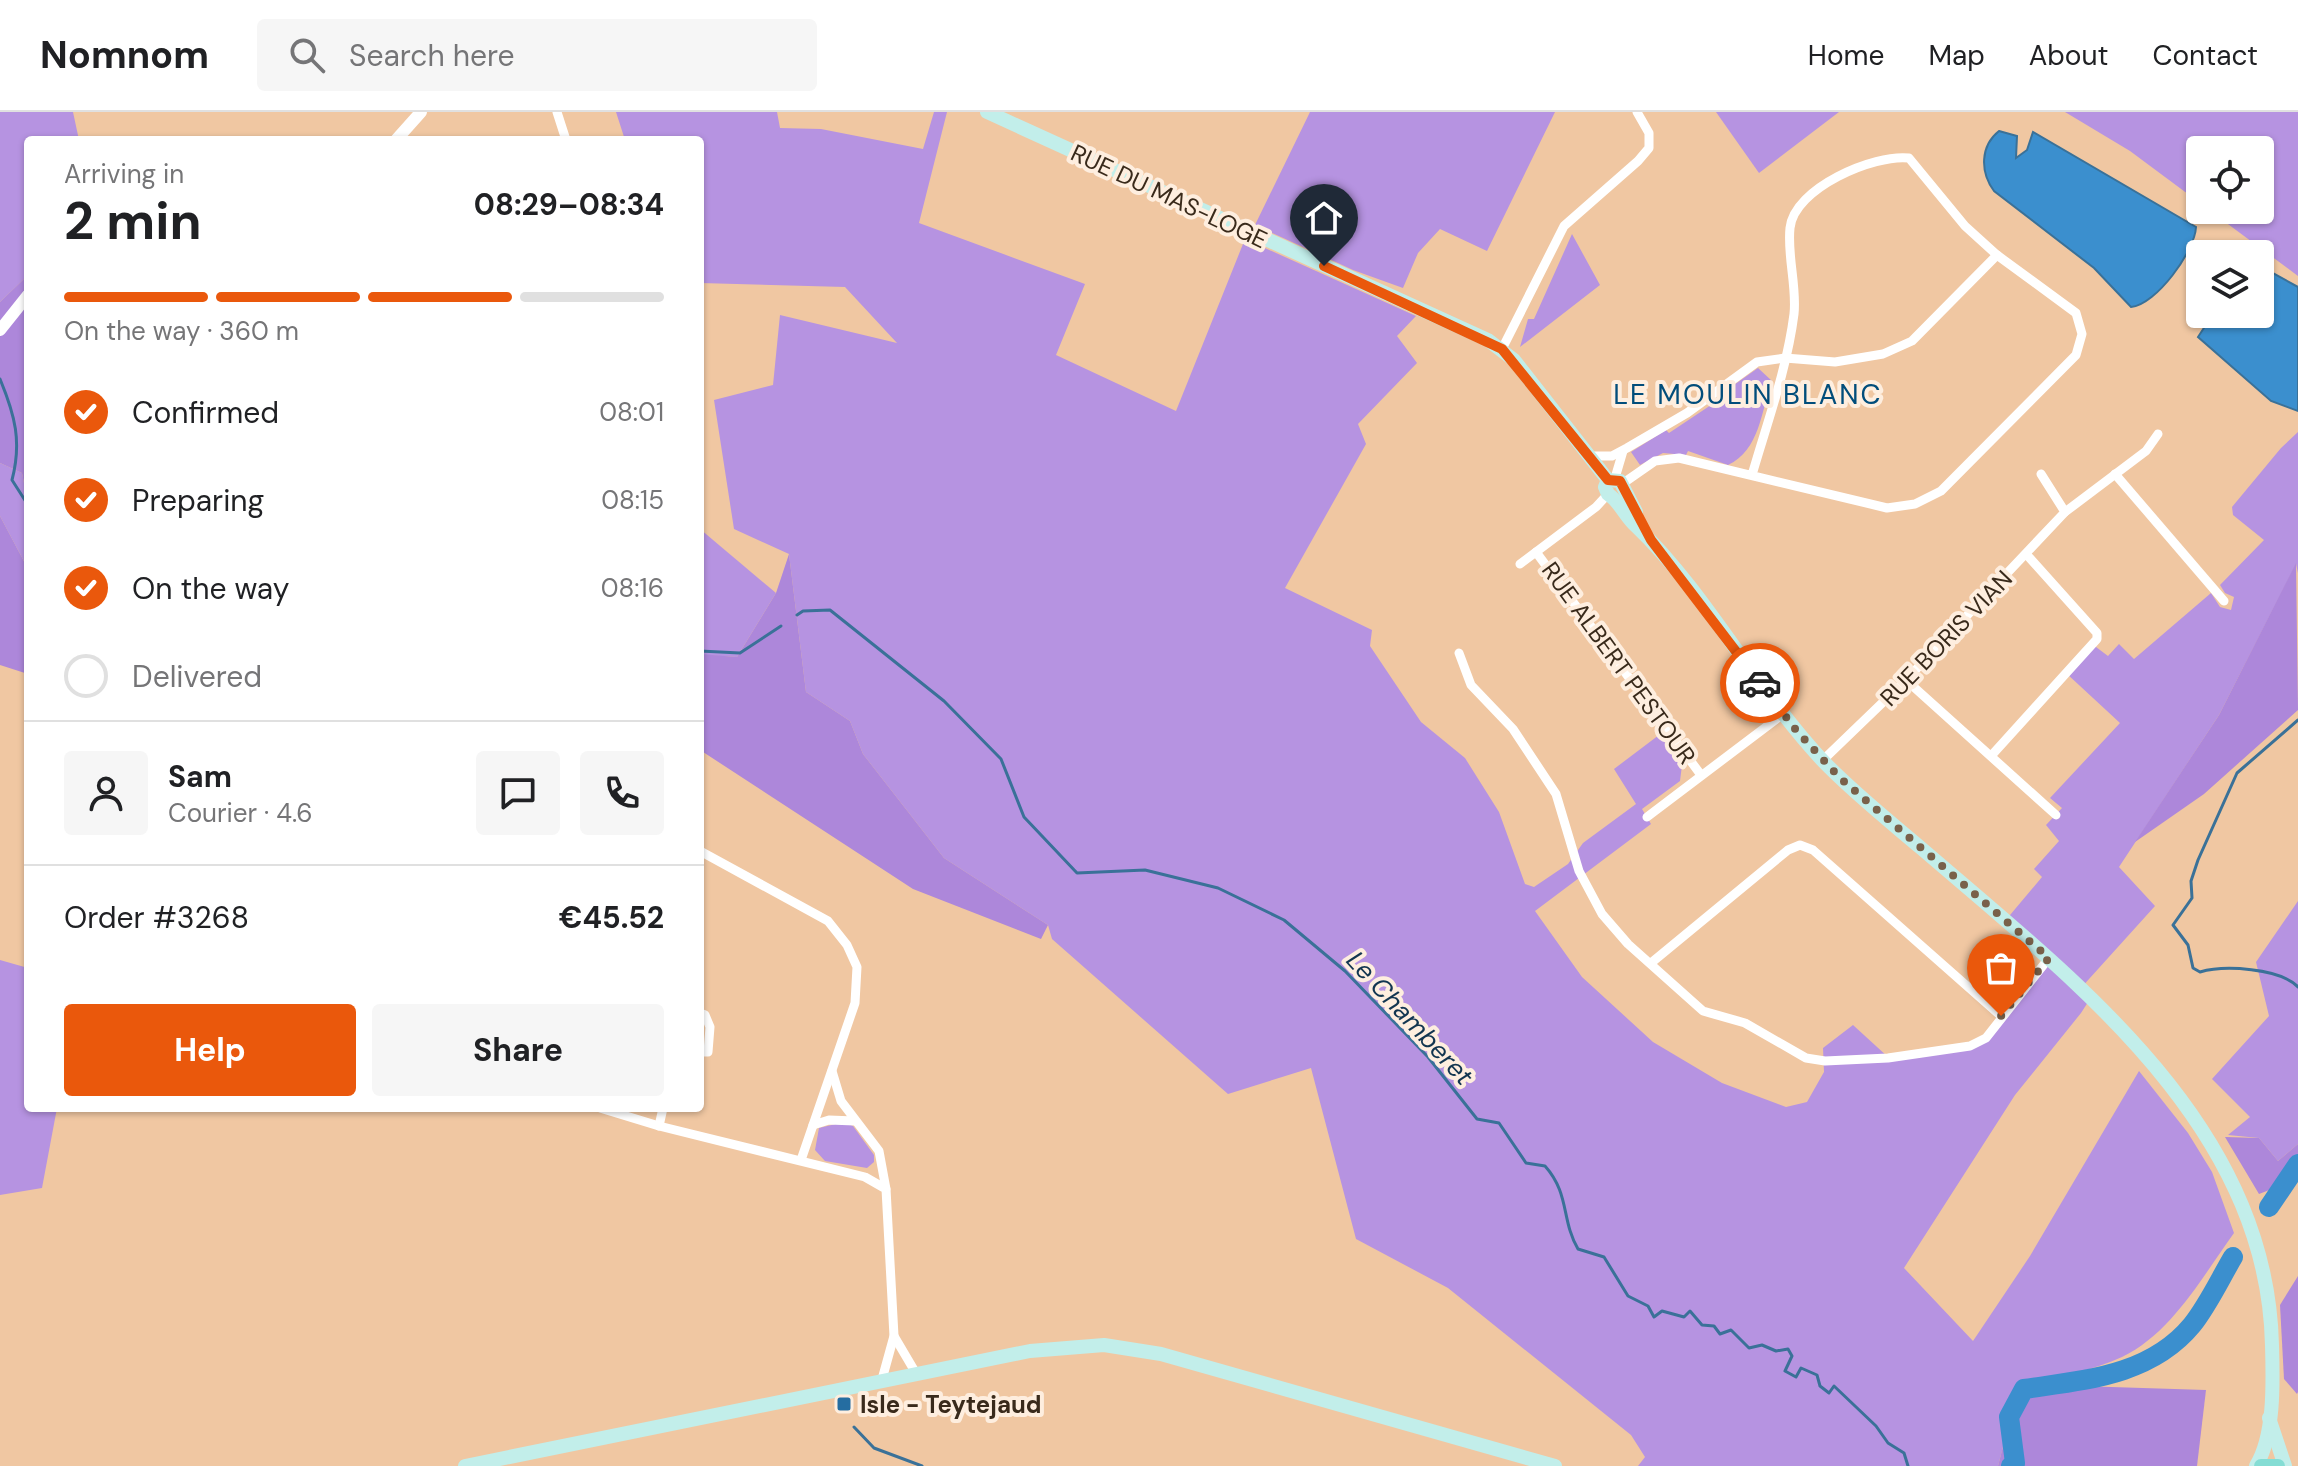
<!DOCTYPE html>
<html lang="en">
<head>
<meta charset="utf-8">
<style>
  :root { --surface:#fff; --page:#f6f6f6; --text:#202124; --muted:#757577; --line:#e0e0e0; --accent:#ea580c }
  body { margin:0; font-family:"DM Sans",sans-serif; background:var(--page); color:var(--text); height:100vh; display:flex; flex-direction:column; font-size:30px; white-space:nowrap }
  * { box-sizing:border-box; margin:0 }
  p { font-size:26px; color:var(--muted) }
  .icon { flex:none; width:44px; height:44px; fill:none; stroke:currentColor; stroke-width:2; stroke-linecap:round; stroke-linejoin:round }
  .map { position:relative; flex:1; overflow:hidden }
  .sheet { position:absolute; left:24px; top:24px; width:680px; height:976px; display:flex; flex-direction:column; background:var(--surface); border-radius:8px; box-shadow:0 2px 6px #0004 }
  .sheet>* { flex:none }
  .controls { position:absolute; left:2186px; top:24px; display:grid; gap:16px }
  .controls a { display:grid; place-items:center; width:88px; height:88px; border-radius:8px; background:var(--surface); box-shadow:0 2px 6px #0004; font-size:40px }
  .pin { position:absolute; display:grid; place-items:center; width:68px; height:68px; color:#fff; margin:-82px -34px; border-radius:50% 50% 50% 0; rotate:-45deg; box-shadow:0 0 8px #0007 }
  .pin .icon { rotate:45deg }
  .courier { position:absolute; display:grid; place-items:center; width:80px; height:80px; margin:-40px; border:6px solid #ea580c; border-radius:50%; background:#fff; color:#222; box-shadow:0 2px 10px #0007 }
  .summary em { font-style:normal; font-weight:700 }
  .summary div { display:flex; flex-direction:column-reverse }
  .summary { display:flex; align-items:center; justify-content:space-between; height:136px; padding:0 40px }
  h1 { font-size:52px; font-weight:700; line-height:60px }
  .bar { display:grid; grid-template-columns:repeat(4,1fr); gap:12px 8px; align-content:center; height:96px; padding:0 40px }
  .bar i { height:10px; border-radius:6px; background:var(--line) }
  .bar .selected { background:var(--accent) }
  .bar p { grid-column:span 4 }
  .line { display:flex; align-items:center; gap:20px; padding:0 40px; border-top:2px solid var(--line) }
  .line div { flex:1 }
  .round { display:grid; place-items:center; flex:none; width:84px; height:84px; border-radius:8px; background:var(--page) }
  ol { padding:0 40px; list-style:none }
  li { display:flex; align-items:center; gap:24px; height:88px }
  li p { margin-inline-start:auto }
  li .icon { padding:8px; border-radius:50%; background:var(--accent); color:#fff; stroke-width:4 }
  li:last-child { color:var(--muted) }
  li i { width:44px; height:44px; border:4px solid var(--line); border-radius:50% }
  .button { display:flex; gap:16px; margin-top:auto; padding:16px 40px }
  .button a { flex:1; height:92px; border-radius:8px; background:var(--accent); color:#fff; font-size:32px; font-weight:700; line-height:92px; text-align:center }
  .button a+a { background:var(--page); color:var(--text) }
  header { display:flex; align-items:center; gap:48px; box-sizing:border-box; height:112px; padding:0 40px; background:var(--surface); border-bottom:2px solid var(--line) }
  header strong { font-size:38px }
  nav { display:flex; gap:44px; margin-inline-start:auto; font-size:28px }
  .search { width:560px; height:72px; background:var(--page); display:flex; align-items:center; gap:20px; box-sizing:border-box; padding:0 28px; border-radius:8px; color:var(--muted); font-size:30px }
  .map>svg:first-child { display:block }
  .green { fill:#b693e1 }
  .forest { fill:#ad87da }
  .water { fill:#3b8fce; stroke:#3a7198; stroke-width:2 }
  .lines { fill:none; stroke-linecap:round; stroke-linejoin:round }
  .stream { stroke:#3a7198; stroke-width:3 }
  .river { stroke:#3b8fce; stroke-width:20 }
  .minor { stroke:#fff; stroke-width:9 }
  .tertiary { stroke:#fff; stroke-width:12 }
  .secondary { stroke:#c2eeea; stroke-width:14 }
  .primary { stroke:#85ddd4; stroke-width:14 }
  .done { stroke:#79614a; stroke-width:8; stroke-dasharray:0 14.4 }
  .route { stroke:#ea580c; stroke-width:10 }
  .poi-dot { fill:#256da1; stroke:#feeedf; stroke-width:3 }
  .labels { text-anchor:middle; dominant-baseline:central; stroke-width:8; stroke-linejoin:round; paint-order:stroke }
  .street-label { font-size:24px; fill:#392a1b; stroke:#feeedf }
  .poi-label { font-size:24px; font-weight:bold; fill:#392a1b; stroke:#feeedf; text-anchor:start }
  .water-label { font-size:26px; font-style:italic; fill:#123550; stroke:#feeedf }
  .quarter-label { font-size:28px; letter-spacing:2px; fill:#014d7b; stroke:#feeedf }
</style>
</head>
<body>
<header>
<strong>Nomnom</strong>
<div class="search"><svg class="icon" aria-label="search" viewBox="0 0 24 24"><circle cx="10" cy="10" r="6"/><path d="M15 15l6 6"/></svg>Search here</div>
<nav><a>Home</a><a>Map</a><a>About</a><a>Contact</a></nav>
</header>
<div class="map">
<svg width="2298" height="1354" viewBox="0 0 2298 1354">
  <rect width="100%" height="100%" fill="#f0c7a2"/>
  <g class="green">
    <path d="M0,0H73L79,28H28V163L0,190Z"/>
    <path d="M616,0H777L780,16L821,17L923,37L934,0H947L919,111L1085,172L1056,243L1176,299L1245,127L1416,204L1397,224L1417,251L1358,312L1366,332L1285,476L1372,518L1370,534L1421,610L1465,646L1499,700L1525,772L1534,775L1568,752L1583,731L1636,692L1614,657L1659,623L1682,653L1680,669L1642,697L1651,712L1535,799L1582,865L1653,930L1722,971L1786,995L1807,990L1824,960L1823,936L1853,913L1888,945L1970,934L1986,925L2048,846L2005,809L2042,765L2034,757L2059,729L2046,713L2062,696L2050,686L2120,611L2066,561L2092,532L2108,544L2119,532L2134,547L2211,481L2220,495L2231,498L2234,485L2225,481L2220,473L2264,428L2233,403L2232,395L2281,336L2298,320V461L2296,452L2219,603L2119,755L2155,794L2080,877L2090,887L2081,901L2015,983L1904,1156L1973,1229L2030,1144L2139,959L2188,1021L2212,1060L2234,1121C2202,1165 2172,1221 2122,1245C2090,1260 2053,1265 2019,1273L1998,1354H1638L1645,1345L1631,1323L1448,1176L1356,1127L1311,956L1228,982L1052,827L1048,813L944,746L863,642L850,609L806,580L789,442L734,417L714,288L773,273L780,203L897,231L845,175L700,171V28H625Z"/>
    <path d="M1310,0H1555L1487,139L1440,117L1418,141L1403,176L1353,158L1255,113Z"/>
    <path d="M1716,0H1839L1759,61Z"/>
    <path d="M2065,0H2298V164L2209,98H2260V38H2200V91L2130,39Z"/>
    <path d="M1572,122L1600,173L1520,235L1528,207H1534Z"/>
    <path d="M1758,256L1772,269C1761,299 1760,338 1728,353L1688,339L1686,343L1663,341L1640,353L1631,340L1666,318L1669,321L1726,283L1724,280Z"/>
    <path d="M0,351L22,361L28,391V457L0,404Z"/>
    <path d="M700,417L776,481L737,545L700,543Z"/>
    <path d="M2298,789V1032L2278,1049L2259,1026L2228,1023L2250,1005L2212,967L2269,904L2256,850Z"/>
    <path d="M0,848L28,856V996H57L42,1076L0,1083Z"/>
    <path d="M844,1010L853,1014L874,1043V1050L867,1056L825,1049L815,1038L819,1016Z"/>
  </g>
  <g class="forest">
    <path d="M28,163V391L22,361L0,351V190Z"/>
    <path d="M0,404L28,457V562L0,553Z"/>
    <path d="M789,442L806,580L850,609L863,642L944,746L1048,813L1041,827L913,777L700,638V542L737,545L776,481Z"/>
    <path d="M2296,451L2298,598L2204,682L2135,730L2219,603Z"/>
    <path d="M2225,1025L2259,1026L2278,1049L2298,1032V1067L2259,1082Z"/>
    <path d="M2298,1164V1280L2297,1282L2284,1267L2280,1193Z"/>
    <path d="M2019,1272L2206,1278L2197,1354H1998Z"/>
  </g>
  <g class="water">
    <path d="M1999,19L2017,24L2016,46L2027,38L2033,20L2196,115C2195,139 2156,193 2131,195L2094,156L1994,79C1980,60 1980,34 1999,19Z"/>
    <path d="M2260,154L2298,175V299L2271,289L2198,225L2213,202H2260Z"/>
  </g>
  <g class="lines">
    <g class="stream">
      <path d="M0,267C15,303 22,330 12,368L28,393"/>
      <path d="M797,503L803,499L830,498L944,589L1001,647L1024,705L1077,761L1145,758L1218,776L1284,808L1345,859L1428,945L1477,1007L1499,1011L1526,1051L1545,1054C1570,1082 1561,1108 1578,1137L1604,1145L1628,1184L1648,1194L1654,1205L1662,1199L1684,1205L1690,1199L1702,1213L1714,1214L1720,1222L1731,1218L1749,1236L1762,1233L1776,1239L1788,1237L1792,1244L1785,1259L1796,1265L1801,1256L1817,1263L1820,1274L1829,1281L1834,1274L1876,1314L1888,1331L1904,1341L1908,1354"/>
      <path d="M700,539L740,541L781,514"/>
      <path d="M2298,608L2237,661L2198,748L2191,769L2192,786L2173,813L2188,833L2193,856L2200,860C2224,853 2280,856 2298,875"/>
      <path d="M854,1315L874,1336L922,1354"/>
    </g>
    <g class="river">
      <path d="M2269,1095L2298,1052"/>
      <path d="M2011,1354L2015,1351L2009,1305L2024,1277C2084,1268 2150,1264 2192,1213C2208,1193 2220,1167 2233,1145"/>
    </g>
    <g class="minor">
      <path d="M557,0L566,28"/>
      <path d="M1502,237L1564,114L1638,49L1649,36V21L1637,0"/>
      <path d="M1588,344H1612L1627,336L1687,301L1757,250L1785,246L1835,250L1883,242L1912,229L1997,143"/>
      <path d="M2115,362L2224,489"/>
      <path d="M1615,366L1623,339"/>
      <path d="M1622,372L1655,349L1679,346L1887,396L1915,392L1941,379L2076,243L2082,222L2076,201L1997,143L1965,114L1909,46C1874,42 1794,76 1790,116C1787,144 1797,174 1794,202C1787,257 1767,311 1752,363"/>
      <path d="M2065,400L2146,339L2158,322"/>
      <path d="M1536,440L1701,663"/>
      <path d="M1520,452L1596,395L1608,382"/>
      <path d="M1459,541L1471,573L1513,617L1556,682L1579,759L1602,802L1628,832L1703,899L1745,911L1806,946L1825,949L1888,946L1970,934L1986,926L2049,846"/>
      <path d="M1906,568L2056,703"/>
      <path d="M1991,644L2097,527V521L2027,443"/>
      <path d="M1823,648L1906,568L2065,400L2041,362"/>
      <path d="M1647,705L1783,602"/>
      <path d="M700,739L828,809L847,833L857,855L855,891L801,1048"/>
      <path d="M1651,851L1788,738L1800,733L1813,738L2001,904"/>
      <path d="M700,901L705,903L710,915L708,940H700"/>
      <path d="M832,959L841,989L879,1039L886,1077"/>
      <path d="M600,996L659,1014L865,1065L886,1077L894,1224L881,1271"/>
      <path d="M813,1013L829,1008L855,1009"/>
      <path d="M659,1014L663,996"/>
      <path d="M894,1224L917,1263"/>
    </g>
    <g class="tertiary">
      <path d="M396,28L421,0"/>
      <path d="M0,218L28,183"/>
    </g>
    <g class="secondary">
      <path d="M987,0L1488,228L1514,248L1608,368"/>
      <path d="M1608,368L1605,375L1608,382C1620,390 1625,404 1636,414C1708,483 1755,577 1824,650C1854,681 1888,708 1921,736C2074,868 2267,1012 2272,1233C2273,1269 2275,1323 2256,1354"/>
      <path d="M1608,368L1620,369L1636,400"/>
      <path d="M2269,1306L2285,1354"/>
      <path d="M465,1354L1030,1239L1104,1233L1161,1242L1555,1354"/>
    </g>
    <path class="primary" d="M2261,1354H2278"/>
  </g>
  <g class="lines">
    <path class="done" d="M1760,571L1796,618L1840,666L2049,846L2001,904"/>
    <path class="route" d="M1324,154L1502,237L1608,368L1620,369L1651,428L1760,571"/>
  </g>
  <rect class="poi-dot" x="836" y="1284" width="16" height="16" rx="4"/>
  <g class="labels">
    <g class="street-label">
      <text transform="translate(1169 84) rotate(25)">RUE DU MAS-LOGE</text>
      <text transform="translate(1946 526) rotate(-46)">RUE BORIS VIAN</text>
      <text transform="translate(1619 551) rotate(54)">RUE ALBERT PESTOUR</text>
    </g>
    <g class="poi-label">
      <text x="860" y="1292">Isle - Teytejaud</text>
    </g>
    <g class="water-label">
      <text transform="translate(1410 906) rotate(47)">Le Chamberet</text>
    </g>
    <g class="quarter-label">
      <text x="1748" y="282">LE MOULIN BLANC</text>
    </g>
  </g>
</svg>
<div class="controls">
<a><svg class="icon" aria-label="locate" viewBox="0 0 24 24"><circle cx="12" cy="12" r="6"/><path d="M12 2v4M12 18v4M2 12h4M18 12h4"/></svg></a>
<a><svg class="icon" aria-label="layers" viewBox="0 0 24 24"><path d="M12 4l9 5-9 5-9-5zM3 14l9 5 9-5"/></svg></a>
</div>
<div class="pin" style="left:2001px;top:904px;background:#ea580c"><svg class="icon" aria-label="bag" viewBox="0 0 24 24"><path d="M5 8h14l-1 12H6zM9 8a3 3 0 0 1 6 0"/></svg></div>
<div class="pin" style="left:1324px;top:154px;background:#1f2937"><svg class="icon" aria-label="home" viewBox="0 0 24 24"><path d="M3 11l9-7 9 7M6 9v11h12V9"/></svg></div>
<div class="courier" style="left:1760px;top:571px"><svg class="icon" aria-label="car" viewBox="0 0 24 24"><path d="M5 17H2v-5l4-1 3-4h7l3 4 3 1v5h-3M9 17h6M6 11h13"/><circle cx="7" cy="17" r="2"/><circle cx="17" cy="17" r="2"/></svg></div>
<section class="sheet">
<div class="summary"><div><h1>2 min</h1><p>Arriving in</p></div><em>08:29–08:34</em></div>
<div class="bar"><i class="selected"></i><i class="selected"></i><i class="selected"></i><i></i><p>On the way · 360 m</p></div>
<ol>
<li><svg class="icon" aria-label="check" viewBox="0 0 24 24"><path d="M5 12l5 5 9-10"/></svg>Confirmed<p>08:01</p></li>
<li><svg class="icon" aria-label="check" viewBox="0 0 24 24"><path d="M5 12l5 5 9-10"/></svg>Preparing<p>08:15</p></li>
<li><svg class="icon" aria-label="check" viewBox="0 0 24 24"><path d="M5 12l5 5 9-10"/></svg>On the way<p>08:16</p></li>
<li><i></i>Delivered</li>
</ol>
<div class="line" style="height:144px"><a class="round"><svg class="icon" aria-label="person" viewBox="0 0 24 24"><circle cx="12" cy="8" r="4"/><path d="M4 21q1-7 8-7t8 7"/></svg></a><div><b>Sam</b><p>Courier · 4.6</p></div><a class="round"><svg class="icon" aria-label="chat" viewBox="0 0 24 24"><path d="M4 5h16v11H9l-5 4z"/></svg></a><a class="round"><svg class="icon" aria-label="phone" viewBox="0 0 24 24"><path d="M5 4h4l2 5-3 2q2 4 5 5l2-3 5 2v4C11 20 4 13 5 4z"/></svg></a></div>
<div class="line" style="height:104px"><div>Order #3268</div><b>€45.52</b></div>
<div class="button"><a>Help</a><a>Share</a></div>
</section>
</div>
</body>
</html>
